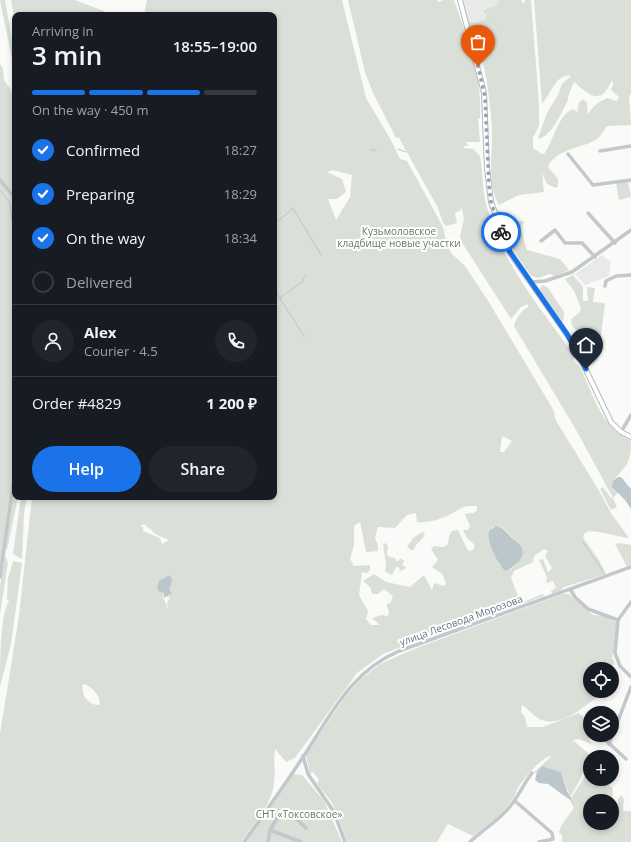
<!DOCTYPE html>
<html lang="en">
<head>
<meta charset="utf-8">
<style>
  :root { --surface:#171b24; --page:#20242c; --text:#f1f3f6; --muted:#9ea1a6; --line:#363941; --accent:#1a73e8 }
  body { margin:0; font-family:"Open Sans",sans-serif; background:var(--page); color:var(--text); height:100vh; display:flex; flex-direction:column; font-size:15px; white-space:nowrap }
  * { box-sizing:border-box; margin:0 }
  p { font-size:13px; color:var(--muted) }
  .icon { flex:none; width:22px; height:22px; fill:none; stroke:currentColor; stroke-width:2; stroke-linecap:round; stroke-linejoin:round }
  .map { position:relative; flex:1; overflow:hidden }
  .side { position:absolute; left:12px; top:12px; width:265px; height:488px; display:flex; flex-direction:column; background:var(--surface); border-radius:8px; box-shadow:0 2px 6px #0003 }
  .side>* { flex:none }
  .tools { position:absolute; left:583px; top:662px; display:grid; gap:8px }
  .tools a { display:grid; place-items:center; width:36px; height:36px; border-radius:50%; background:var(--surface); box-shadow:0 2px 6px #0003; font-size:20px }
  .pin { position:absolute; display:grid; place-items:center; width:34px; height:34px; color:#fff; margin:-41px -17px; border-radius:50% 50% 50% 0; rotate:-45deg; box-shadow:0 0 4px #0007 }
  .pin .icon { rotate:45deg }
  .courier { position:absolute; display:grid; place-items:center; width:40px; height:40px; margin:-20px; border:3px solid #1a73e8; border-radius:50%; background:#fff; color:#222; box-shadow:0 1px 5px #0007 }
  .summary em { font-style:normal; font-weight:600 }
  .summary div { display:flex; flex-direction:column-reverse }
  .summary { display:flex; align-items:center; justify-content:space-between; height:68px; padding:0 20px }
  h1 { font-size:26px; font-weight:600; line-height:30px }
  .bar { display:grid; grid-template-columns:repeat(4,1fr); gap:6px 4px; align-content:center; height:48px; padding:0 20px }
  .bar i { height:5px; border-radius:3px; background:var(--line) }
  .bar .on { background:var(--accent) }
  .bar p { grid-column:span 4 }
  .line { display:flex; align-items:center; gap:10px; padding:0 20px; border-top:1px solid var(--line) }
  .line div { flex:1 }
  .round { display:grid; place-items:center; flex:none; width:42px; height:42px; border-radius:21px; background:var(--page) }
  ol { padding:0 20px; list-style:none }
  li { display:flex; align-items:center; gap:12px; height:44px }
  li p { margin-inline-start:auto }
  li .icon { padding:4px; border-radius:50%; background:var(--accent); color:#fff; stroke-width:4 }
  li:last-child { color:var(--muted) }
  li i { width:22px; height:22px; border:2px solid var(--line); border-radius:50% }
  .cta { display:flex; gap:8px; margin-top:auto; padding:8px 20px }
  .cta a { flex:1; height:46px; border-radius:24px; background:var(--accent); color:#fff; font-size:16px; font-weight:600; line-height:46px; text-align:center }
  .cta a+a { background:var(--page); color:var(--text) }
  .map>svg:first-child { display:block }
  .built { fill:#e8e9e9 }
  .green { fill:#dadfd7; fill-rule:evenodd }
  .water { fill:#bbc7cb }
  .lines { fill:none; stroke-linecap:round; stroke-linejoin:round }
  .stream { stroke:#bbc7cb; stroke-width:1 }
  .major-casing { stroke:#b5babe; stroke-width:6 }
  .minor { stroke:#c3c8cc; stroke-width:3.5 }
  .major { stroke:#fff; stroke-width:4 }
  .done { stroke:#99a4ac; stroke-width:4; stroke-dasharray:0 7.2 }
  .route { stroke:#1a73e8; stroke-width:5 }
  .labels { text-anchor:middle; dominant-baseline:central; stroke-width:4; stroke-linejoin:round; paint-order:stroke }
  .park-label { font-size:10px; fill:#687a64; stroke:#fff }
  .street-label { font-size:10px; fill:#657683; stroke:#fff }
</style>
</head>
<body>
<div class="map">
<svg width="631" height="842" viewBox="0 0 631 842">
  <rect width="100%" height="100%" fill="#fafaf8"/>
  <g class="built">
    <path d="M462,0H500L490,9L487,7L484,9V12L486,15L484,20L475,23L467,19Z"/>
    <path d="M602,255L611,262L609,276L585,285L575,274Z"/>
  </g>
  <g class="green">
    <path d="M0,0H5L15,57V74Z"/>
    <path d="M11,0H75L114,15H15V23Z"/>
    <path d="M147,0H342L366,98L391,140L400,159L407,161L443,227L447,245L452,254L465,266L490,304L554,411L555,419L598,489L611,513L629,538C617,537 595,529 586,532L583,536L584,539L599,560L606,574L564,587L561,590L552,594L551,591L556,588L553,581L546,583L547,577L539,560L543,559L548,572L552,568L545,556L548,551L544,549L534,556L533,562L514,571L511,578L521,603L543,594L544,596L414,643L412,639L410,640L411,643L383,654L357,673L295,758L286,762L275,749C273,761 276,772 274,783C272,805 253,824 241,842H0V734L19,616L32,497H274V15H144ZM332,170L352,175L350,197L336,220L328,199H337L346,192L342,179L327,172ZM502,436L512,441L504,452H500ZM467,506H477V510L473,513L465,514L470,526L468,530H463L467,538L475,545L473,550L468,551L458,530L452,531L449,536L448,544L444,547L434,546L431,549L438,560L432,567L442,574L446,583L444,586L434,583L432,590L424,575L410,587L386,582L374,574L363,581L370,587L372,594H378L384,589L393,596L391,602L386,605L389,611L388,616L381,615L372,618L380,625H371L366,619L368,611L359,595L362,572L367,573L370,570V565L354,566L350,559L354,545V526L360,522L366,552L378,551V545L375,538L378,527L395,528L407,515L416,513L417,522C428,523 437,520 447,516C454,513 459,508 467,506ZM144,524L157,535L169,540L162,544L160,538L143,531V527L140,526ZM496,526L502,527L521,546L518,563L511,569L508,570L499,565L493,550L492,528ZM169,575L171,593L167,597L170,598L167,603L168,609L163,597L164,593L159,592L158,586L164,578ZM83,684C92,686 98,694 100,702L99,705C88,706 80,693 83,684Z"/>
    <path d="M348,0H437L438,2L443,0H454L464,29C462,38 469,50 472,59C479,76 481,100 480,118L478,119L480,142H466L468,146H464V148L473,149L480,156C483,173 482,191 487,207C502,263 538,305 571,351L574,357L573,361L580,367C593,394 602,429 631,441C631,463 627,465 613,481L618,492L613,498L617,507L611,510L600,489L603,487L611,498H613L575,428L514,326C516,318 521,311 528,307V304L521,307L511,319L461,241L460,236L464,219L461,205V210L455,213L457,223L446,226L443,223L438,208L399,138H396L373,93L365,72Z"/>
    <path d="M500,0H521L524,4L525,0H531L539,104V126L533,138V148L542,154L545,153C553,141 558,115 573,109L577,112L579,103L583,99L587,103L588,115C592,106 599,102 607,98L617,101L619,97L611,90L613,84L612,80C601,106 590,96 574,82L568,96V100C561,113 554,133 539,139L538,138L547,113L558,95L562,84L571,76C557,72 550,95 542,104L534,0H631V94L629,96L631,125L607,126C604,130 601,136 597,139C584,148 554,149 548,167L558,179V186L556,188L547,184L542,173L544,192L519,195L499,205C487,185 492,158 492,136C492,121 490,105 488,90C485,65 477,42 467,20L475,23L484,20L486,15L483,11L487,8L493,7Z"/>
    <path d="M0,64L3,69L4,80L11,90L15,114V196L0,179Z"/>
    <path d="M0,181L15,199V465L0,571Z"/>
    <path d="M628,181L631,197L619,200L616,183Z"/>
    <path d="M498,211H500L504,220L523,221L524,223L520,228L527,250L560,259L569,270L555,276L550,274L538,278L531,276L510,246Z"/>
    <path d="M573,275L583,287V301H588L587,287L595,288L593,302L605,303L598,360L593,365C593,353 599,342 586,332L581,334L572,326L571,319L580,312L581,308L574,291L565,279Z"/>
    <path d="M543,285L548,288L564,312L563,323L539,289Z"/>
    <path d="M15,482V497H18L7,550L6,549V542Z"/>
    <path d="M21,497H27L24,513L22,559L16,556L13,553Z"/>
    <path d="M422,532L425,533C423,541 414,544 414,550H411L407,547L413,538Z"/>
    <path d="M385,543L388,546L387,554L389,557L395,558L396,561H399L400,558L404,561L402,565L406,567L404,570L399,571L400,568L396,567L392,575L385,572L386,565L383,544Z"/>
    <path d="M620,543L631,545V565L627,567L615,544Z"/>
    <path d="M5,555L8,563L0,614V586Z"/>
    <path d="M13,561L22,563L11,644L0,687C0,668 0,613 9,601L7,599L8,578Z"/>
    <path d="M563,594H569L593,615L605,616L616,622V640L612,658L615,662L611,669H590V691H602L600,695C585,706 560,729 539,719C533,715 528,709 522,705L521,712L525,717L527,727H543L579,713L587,721L585,728L591,744L579,739L573,740L590,755L579,782L570,797L561,772L542,766L536,773L534,772L551,757L550,756C538,761 527,775 519,786C516,790 515,796 512,800C502,815 487,825 473,836L448,824L437,842H347C342,828 338,813 330,800C326,794 320,789 317,783L319,780L313,772L310,774L306,755L345,697L361,679L380,664L419,647Z"/>
    <path d="M590,762V779H610L609,785L613,789L612,801H590V823L614,822L618,815V799L621,795L624,799L623,811H631V842H562V835L559,833L561,826L574,808L570,801L573,802L571,798L584,778Z"/>
    <path d="M293,774L302,775L324,801L342,842H246Z"/>
  </g>
  <g class="water">
    <path d="M618,477H621L631,489V509L625,500L612,487L613,481Z"/>
    <path d="M496,526C503,527 506,532 511,537C514,540 518,542 520,545C529,556 514,567 506,571C498,566 486,540 489,531Z"/>
    <path d="M169,575L172,579L170,590L172,593L164,598V593L159,592L157,588L159,581Z"/>
    <path d="M542,766L561,772L567,791L573,802L548,784L539,783L535,780L537,772Z"/>
  </g>
  <g class="lines">
    <g class="stream">
      <path d="M398,149L406,152"/>
      <path d="M370,150H376"/>
      <path d="M0,190L10,203L15,244"/>
      <path d="M274,225L293,208L321,255"/>
      <path d="M274,289L304,336"/>
      <path d="M280,298L302,282L305,276"/>
      <path d="M583,542L604,573"/>
    </g>
    <defs>
      <path id="major" d="M460,0L484,93L487,168L491,202L510,253L573,343L611,422L621,432L631,437"/>
    </defs>
    <use href="#major" class="major-casing"/>
    <g class="minor">
      <path d="M600,151L631,146"/>
      <path d="M568,154L593,185L631,180"/>
      <path d="M0,180L15,198"/>
      <path d="M588,213L615,243"/>
      <path d="M541,241L555,230L565,243H582L595,257"/>
      <path d="M531,282L545,281L572,272L631,230"/>
      <path d="M605,286L606,281L616,276L631,275"/>
      <path d="M621,432L631,415"/>
      <path d="M0,577L15,471"/>
      <path d="M570,589L575,597L588,609L618,620"/>
      <path d="M631,602L618,620L615,653L620,666L631,677"/>
      <path d="M588,723L590,725"/>
      <path d="M600,735L626,759"/>
      <path d="M609,744L631,687"/>
      <path d="M303,756L308,774L334,812L345,842"/>
      <path d="M515,801L552,833L553,839L539,842"/>
      <path d="M270,830L276,820L285,813L292,815L306,828"/>
      <path d="M244,842C264,814 284,786 303,757C331,715 350,672 399,651L631,567"/>
      <path d="M268,842L270,830L301,842"/>
      <path d="M470,842C481,831 495,823 506,811C517,800 522,786 532,773"/>
    </g>
    <use href="#major" class="major"/>
  </g>
  <g class="lines">
    <path class="done" d="M478,66L485,97L489,186L491,202L501,232"/>
    <path class="route" d="M501,232L510,252L567,334L586,369"/>
  </g>
  <g class="labels">
    <g class="park-label">
      <text x="399" y="231">Кузьмоловское<tspan x="399" dy="12">кладбище новые участки</tspan></text>
      <text x="299" y="814">СНТ «Токсовское»</text>
    </g>
    <g class="street-label">
      <text transform="translate(461 620) rotate(-20)">улица Лесовода Морозова</text>
    </g>
  </g>
</svg>
<div class="tools">
<a><svg class="icon" aria-label="locate" viewBox="0 0 24 24"><circle cx="12" cy="12" r="6"/><path d="M12 2v4M12 18v4M2 12h4M18 12h4"/></svg></a>
<a><svg class="icon" aria-label="layers" viewBox="0 0 24 24"><path d="M12 4l9 5-9 5-9-5zM3 14l9 5 9-5"/></svg></a>
<a>+</a>
<a>−</a>
</div>
<div class="pin" style="left:478px;top:66px;background:#ea580c"><svg class="icon" aria-label="bag" viewBox="0 0 24 24"><path d="M5 8h14l-1 12H6zM9 8a3 3 0 0 1 6 0"/></svg></div>
<div class="pin" style="left:586px;top:369px;background:#1f2937"><svg class="icon" aria-label="home" viewBox="0 0 24 24"><path d="M3 11l9-7 9 7M6 9v11h12V9"/></svg></div>
<div class="courier" style="left:501px;top:232px"><svg class="icon" aria-label="bike" viewBox="0 0 24 24"><circle cx="6" cy="16" r="4"/><circle cx="18" cy="16" r="4"/><path d="M6 16l4-8h5l3 8M10 8l3 8H6M13 5h3"/></svg></div>
<section class="side">
<div class="summary"><div><h1>3 min</h1><p>Arriving in</p></div><em>18:55–19:00</em></div>
<div class="bar"><i class="on"></i><i class="on"></i><i class="on"></i><i></i><p>On the way · 450 m</p></div>
<ol>
<li><svg class="icon" aria-label="check" viewBox="0 0 24 24"><path d="M5 12l5 5 9-10"/></svg>Confirmed<p>18:27</p></li>
<li><svg class="icon" aria-label="check" viewBox="0 0 24 24"><path d="M5 12l5 5 9-10"/></svg>Preparing<p>18:29</p></li>
<li><svg class="icon" aria-label="check" viewBox="0 0 24 24"><path d="M5 12l5 5 9-10"/></svg>On the way<p>18:34</p></li>
<li><i></i>Delivered</li>
</ol>
<div class="line" style="height:72px"><a class="round"><svg class="icon" aria-label="person" viewBox="0 0 24 24"><circle cx="12" cy="8" r="4"/><path d="M4 21q1-7 8-7t8 7"/></svg></a><div><b>Alex</b><p>Courier · 4.5</p></div><a class="round"><svg class="icon" aria-label="phone" viewBox="0 0 24 24"><path d="M5 4h4l2 5-3 2q2 4 5 5l2-3 5 2v4C11 20 4 13 5 4z"/></svg></a></div>
<div class="line" style="height:52px"><div>Order #4829</div><b>1 200 ₽</b></div>
<div class="cta"><a>Help</a><a>Share</a></div>
</section>
</div>
</body>
</html>
